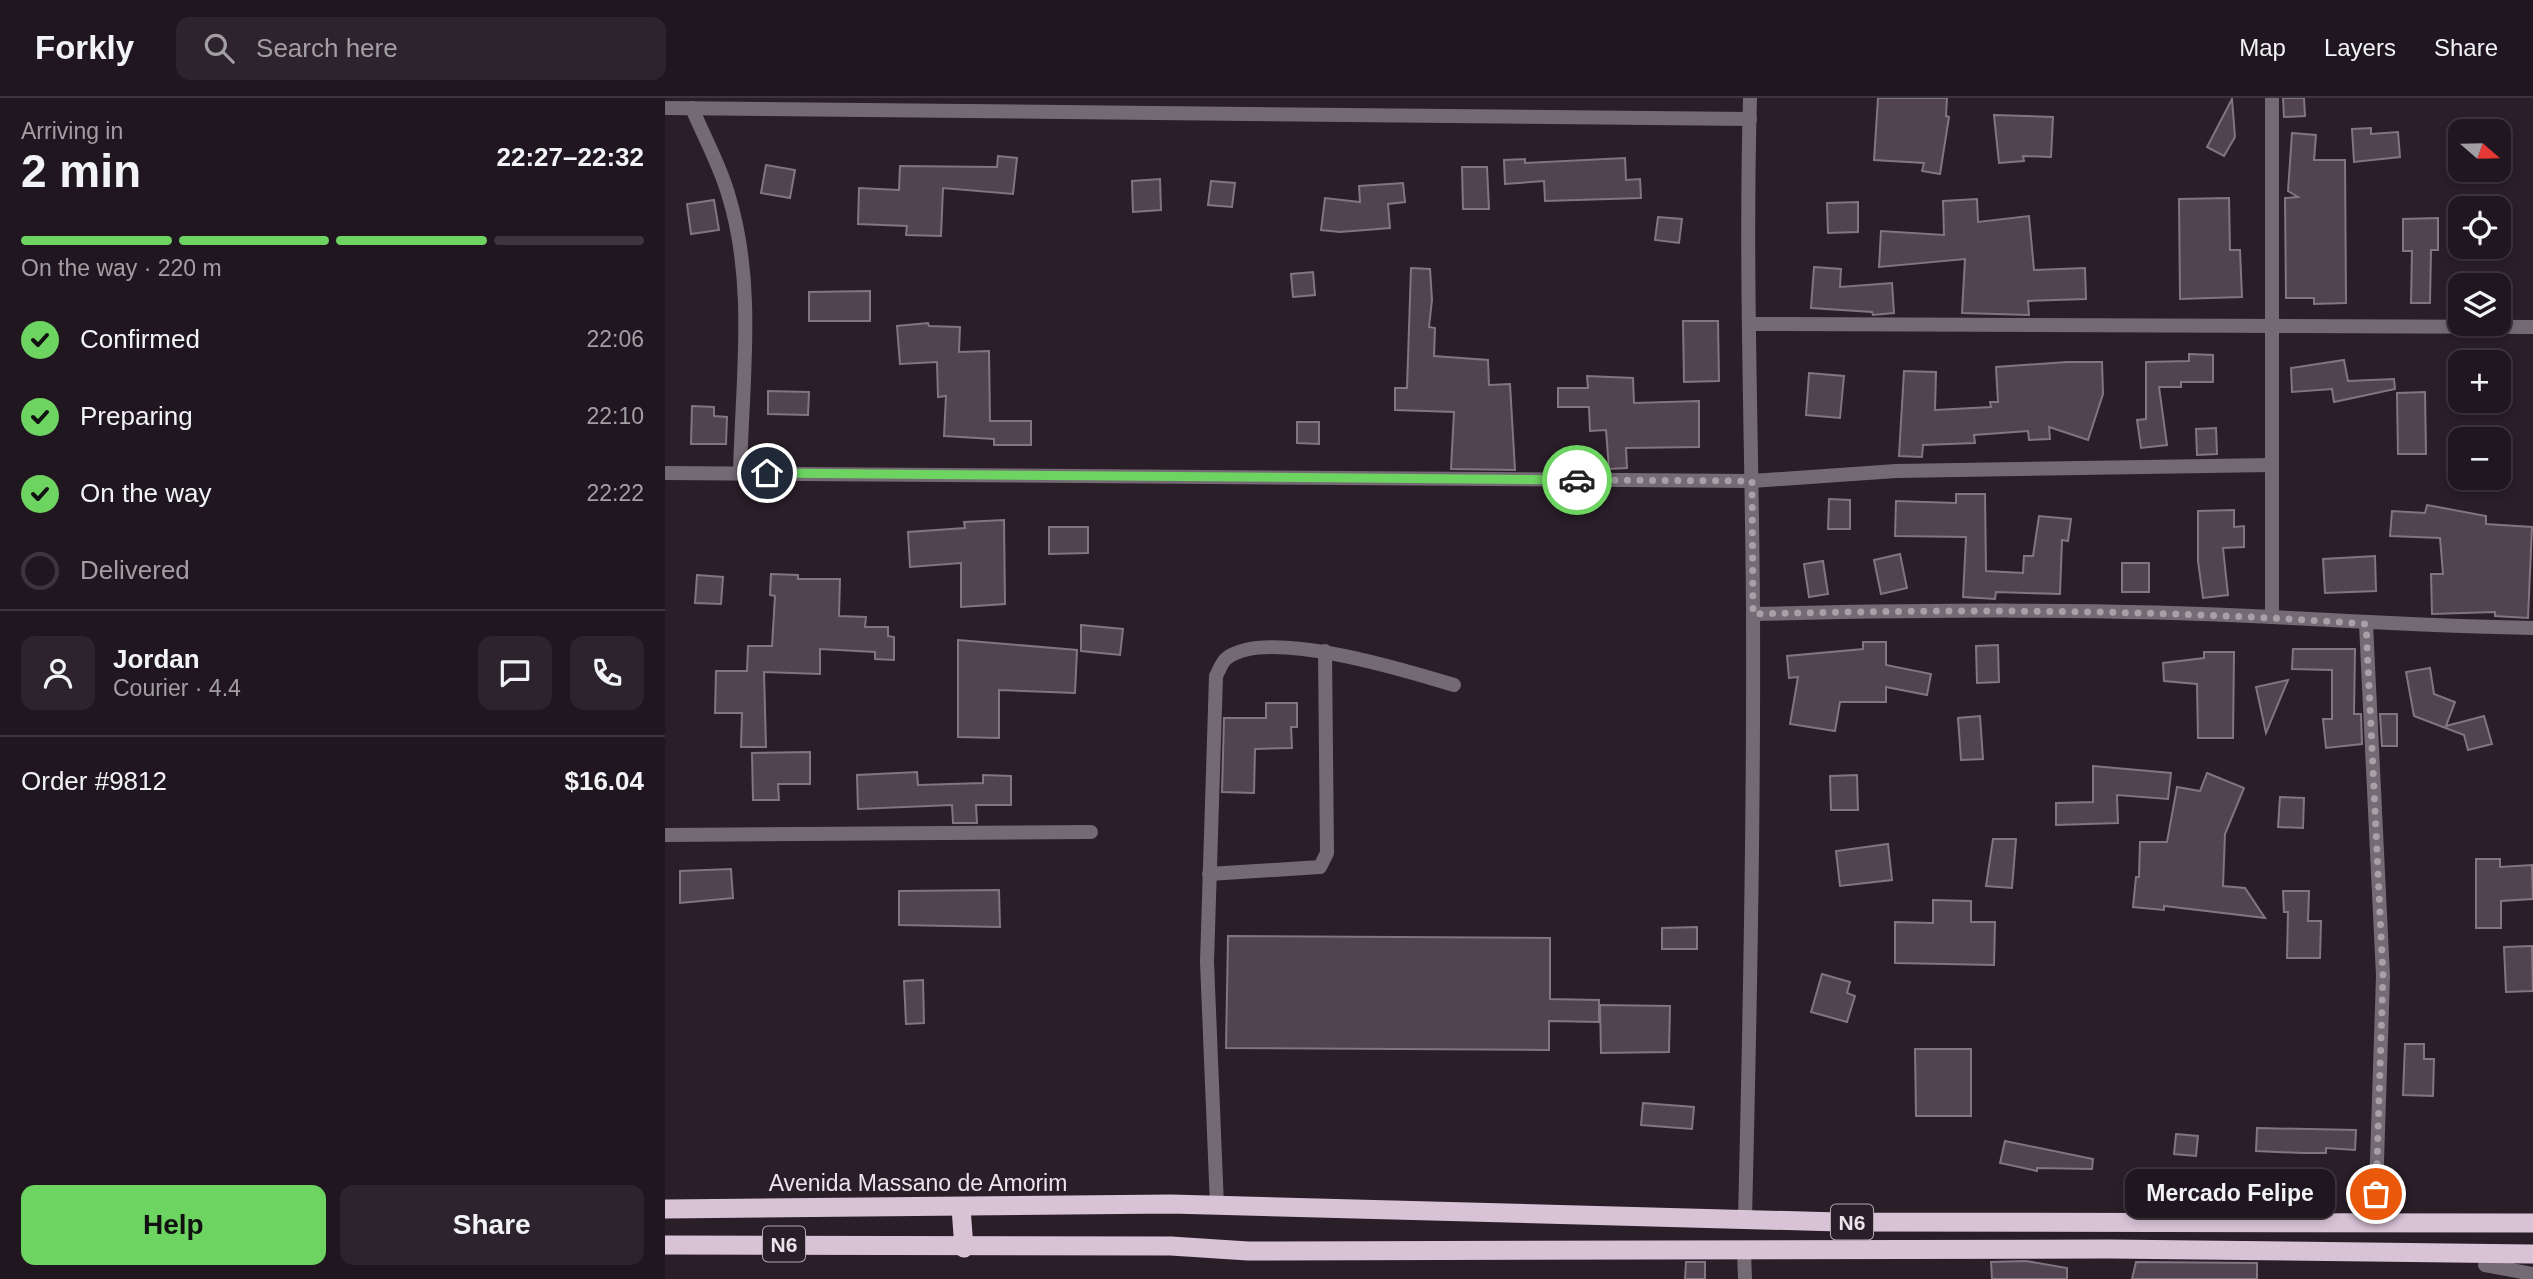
<!DOCTYPE html>
<html lang="en">
<head>
<meta charset="utf-8">
<style>
  :root { --surface:#20161f; --page:#2d232c; --text:#f1f3f6; --muted:#a29fa4; --line:#3d353d; --accent:#6dd361 }
  body { margin:0; font-family:Helvetica,sans-serif; background:var(--page); color:var(--text); height:100vh; display:flex; flex-direction:column; font-size:26px; white-space:nowrap }
  * { box-sizing:border-box; margin:0 }
  p { font-size:23px; color:var(--muted) }
  .icon { flex:none; width:38px; height:38px; fill:none; stroke:currentColor; stroke-width:2; stroke-linecap:round; stroke-linejoin:round }
  .map { position:relative; flex:1; overflow:hidden }
  .drawer { display:flex; flex-direction:column; background:var(--surface); width:665px }
  .drawer>* { flex:none }
  .needle { width:46px; rotate:110deg }
  .buttons { position:absolute; left:1783px; top:21px; display:grid; gap:14px }
  .buttons a { display:grid; place-items:center; width:63px; height:63px; border-radius:14px; background:var(--surface); box-shadow:0 4px 10px #0003,0 0 0 2px var(--line); font-size:35px }
  .pin { position:absolute; display:grid; place-items:center; width:60px; height:60px; color:#fff; margin:-30px; border:4px solid #fff; border-radius:50%; box-shadow:0 2px 7px #0007 }
  .courier { position:absolute; display:grid; place-items:center; width:70px; height:70px; margin:-35px; border:5px solid #6dd361; border-radius:50%; background:#fff; color:#222; box-shadow:0 2px 9px #0007 }
  .bubble { position:absolute; height:49px; border-radius:14px; background:var(--surface); box-shadow:0 4px 10px #0003,0 0 0 2px var(--line); font-size:23px; font-weight:800; line-height:49px; text-align:center }
  .summary em { font-style:normal; font-weight:800 }
  .summary div { display:flex; flex-direction:column-reverse }
  .summary { display:flex; align-items:center; justify-content:space-between; height:119px; padding:0 21px }
  h1 { font-size:46px; font-weight:800; line-height:52px }
  .bar { display:grid; grid-template-columns:repeat(4,1fr); gap:10px 7px; align-content:center; height:84px; padding:0 21px }
  .bar i { height:9px; border-radius:5px; background:var(--line) }
  .bar .current { background:var(--accent) }
  .bar p { grid-column:span 4 }
  .line { display:flex; align-items:center; gap:18px; padding:0 21px; border-top:2px solid var(--line) }
  .line div { flex:1 }
  .round { display:grid; place-items:center; flex:none; width:74px; height:74px; border-radius:14px; background:var(--page) }
  ol { padding:0 21px; list-style:none }
  li { display:flex; align-items:center; gap:21px; height:77px }
  li p { margin-inline-start:auto }
  li .icon { padding:7px; border-radius:50%; background:var(--accent); color:#111; stroke-width:4 }
  li:last-child { color:var(--muted) }
  li i { width:38px; height:38px; border:4px solid var(--line); border-radius:50% }
  .action { display:flex; gap:14px; margin-top:auto; padding:14px 21px }
  .action a { flex:1; height:80px; border-radius:14px; background:var(--accent); color:#111; font-size:28px; font-weight:800; line-height:80px; text-align:center }
  .action a+a { background:var(--page); color:var(--text) }
  header { display:flex; align-items:center; gap:42px; box-sizing:border-box; height:98px; padding:0 35px; background:var(--surface); border-bottom:2px solid var(--line) }
  header strong { font-size:33px }
  nav { display:flex; gap:38px; margin-inline-start:auto; font-size:24px }
  .search { width:490px; height:63px; background:var(--page); display:flex; align-items:center; gap:18px; box-sizing:border-box; padding:0 24px; border-radius:14px; color:var(--muted); font-size:26px }
  main { display:flex; flex:1; min-height:0 }
  .map>svg:first-child { display:block }
  .building { fill:#514450; stroke:#837482; stroke-width:2 }
  .lines { fill:none; stroke-linecap:round; stroke-linejoin:round }
  .service { stroke:#746a73; stroke-width:14 }
  .minor { stroke:#746a73; stroke-width:14 }
  .trunk { stroke:#d8c2d6; stroke-width:19 }
  .done { stroke:#a89fa7; stroke-width:7; stroke-dasharray:0 12.6 }
  .route { stroke:#6dd361; stroke-width:9 }
  .labels { text-anchor:middle; dominant-baseline:central; stroke-width:5; stroke-linejoin:round; paint-order:stroke }
  .shield { fill:#2a1e29; stroke:#b2a9b1; stroke-width:2 }
  .shield-label { font-size:21px; font-weight:bold; fill:#ece4eb }
  .street-label { font-size:23px; fill:#ece4eb; stroke:#2a1e29 }
</style>
</head>
<body>
<header>
<strong>Forkly</strong>
<div class="search"><svg class="icon" aria-label="search" viewBox="0 0 24 24"><circle cx="10" cy="10" r="6"/><path d="M15 15l6 6"/></svg>Search here</div>
<nav><a>Map</a><a>Layers</a><a>Share</a></nav>
</header>
<main>
<section class="drawer">
<div class="summary"><div><h1>2 min</h1><p>Arriving in</p></div><em>22:27–22:32</em></div>
<div class="bar"><i class="current"></i><i class="current"></i><i class="current"></i><i></i><p>On the way · 220 m</p></div>
<ol>
<li><svg class="icon" aria-label="check" viewBox="0 0 24 24"><path d="M5 12l5 5 9-10"/></svg>Confirmed<p>22:06</p></li>
<li><svg class="icon" aria-label="check" viewBox="0 0 24 24"><path d="M5 12l5 5 9-10"/></svg>Preparing<p>22:10</p></li>
<li><svg class="icon" aria-label="check" viewBox="0 0 24 24"><path d="M5 12l5 5 9-10"/></svg>On the way<p>22:22</p></li>
<li><i></i>Delivered</li>
</ol>
<div class="line" style="height:126px"><a class="round"><svg class="icon" aria-label="person" viewBox="0 0 24 24"><circle cx="12" cy="8" r="4"/><path d="M4 21q1-7 8-7t8 7"/></svg></a><div><b>Jordan</b><p>Courier · 4.4</p></div><a class="round"><svg class="icon" aria-label="chat" viewBox="0 0 24 24"><path d="M4 5h16v11H9l-5 4z"/></svg></a><a class="round"><svg class="icon" aria-label="phone" viewBox="0 0 24 24"><path d="M5 4h4l2 5-3 2q2 4 5 5l2-3 5 2v4C11 20 4 13 5 4z"/></svg></a></div>
<div class="line" style="height:91px"><div>Order #9812</div><b>$16.04</b></div>
<div class="action"><a>Help</a><a>Share</a></div>
</section>
<div class="map">
<svg width="1868" height="1181" viewBox="0 0 1868 1181">
  <rect width="100%" height="100%" fill="#2a1e29"/>
  <g class="building">
    <path d="M1213,0H1282L1281,18L1284,19L1275,76L1257,73L1259,65L1209,62Z"/>
    <path d="M1618,0H1639L1640,18L1619,19Z"/>
    <path d="M1567,1L1570,39L1559,58L1542,49Z"/>
    <path d="M1329,17L1388,19L1386,59L1358,58L1359,63L1334,65Z"/>
    <path d="M1706,30V36L1733,34L1735,59L1689,64L1687,31Z"/>
    <path d="M1627,35L1651,37L1649,62H1680L1681,205L1649,206V200H1621L1620,100L1633,99L1623,93Z"/>
    <path d="M333,58L352,60L348,96L278,90L276,138L241,137L242,128L193,126L194,90L234,92L235,68L332,69Z"/>
    <path d="M960,60L961,82L975,81L976,100L880,103L879,83L840,86L839,62L860,61V65Z"/>
    <path d="M101,67L130,72L125,100L96,95Z"/>
    <path d="M797,69H822L824,111H798Z"/>
    <path d="M495,81L496,112L468,114L467,83Z"/>
    <path d="M546,83L570,85L567,109L543,107Z"/>
    <path d="M738,85L740,104L723,106L725,130L675,134L656,132L660,100L695,104L694,88Z"/>
    <path d="M1564,100L1565,152H1575L1577,199L1515,201L1514,101Z"/>
    <path d="M1312,101L1313,124L1364,118L1369,172L1420,170L1421,201L1363,203L1364,217L1297,215L1300,161L1214,169L1216,133L1279,137L1278,103Z"/>
    <path d="M49,102L54,132L26,136L22,106Z"/>
    <path d="M1193,104V134L1163,135L1162,105Z"/>
    <path d="M993,119L1017,121L1014,145L990,142Z"/>
    <path d="M1773,120V152H1766L1765,205H1746L1747,153H1738V121Z"/>
    <path d="M1149,169L1176,171L1175,189L1227,185L1229,215L1208,217L1207,214L1146,210Z"/>
    <path d="M746,170L765,171L767,202L764,229L770,230L769,258L823,262L824,287L845,286L850,372L786,371L789,314L730,312V290H742Z"/>
    <path d="M648,174L650,197L628,199L626,176Z"/>
    <path d="M205,193V223H144V194Z"/>
    <path d="M1018,223H1053L1054,283L1019,284Z"/>
    <path d="M263,225L264,228L295,229L294,254L324,253L325,323H366V347H329V341L279,338L281,298L273,299L272,264L235,266L232,228Z"/>
    <path d="M1524,256L1548,257V284H1516V289H1494L1502,347L1476,350L1472,322L1481,321V264L1524,263Z"/>
    <path d="M1679,262L1683,283L1729,281L1730,291L1669,304L1667,291L1627,294L1626,270Z"/>
    <path d="M1402,264H1437L1438,296L1423,342L1384,329L1385,341L1364,342L1363,333L1309,337L1310,345L1258,347L1257,359L1234,358L1239,273L1271,274L1270,312L1326,309L1325,304H1333L1331,269Z"/>
    <path d="M1144,275L1179,278L1175,320L1141,317Z"/>
    <path d="M922,278L968,280L969,305L1034,303V349L961,350L962,370L944,371L941,332L925,333L924,309H893V290H923Z"/>
    <path d="M103,293L144,294L143,317L103,316Z"/>
    <path d="M1760,294L1761,356H1733L1732,295Z"/>
    <path d="M27,308L49,309V318L62,319L61,346H26Z"/>
    <path d="M632,324H654V346L632,345Z"/>
    <path d="M1551,330L1552,356L1532,357L1531,331Z"/>
    <path d="M1291,396H1320L1321,473L1358,475L1359,458H1368L1374,418L1406,421L1403,443L1397,442L1395,496L1331,494L1330,501L1298,499L1301,439L1230,438L1231,403L1291,405Z"/>
    <path d="M1164,401L1185,402V431H1163Z"/>
    <path d="M1762,407L1821,418V426L1867,429L1863,520L1830,518V514L1767,516L1766,476H1778L1775,440L1725,438L1727,413L1760,415Z"/>
    <path d="M1569,412V429L1579,428V449L1558,450L1563,497L1538,500L1533,463V413Z"/>
    <path d="M339,422L340,506L296,509V465L245,469L243,434L300,430L299,424Z"/>
    <path d="M384,429H423V455L384,456Z"/>
    <path d="M1235,456L1242,490L1216,496L1209,462Z"/>
    <path d="M1710,458L1711,493L1660,495L1658,461Z"/>
    <path d="M1158,463L1163,496L1144,499L1139,466Z"/>
    <rect x="1457" y="465" width="27" height="29"/>
    <path d="M106,476L133,477V481H175L174,518L201,519L200,529H223V538L229,539V562L210,561V554L155,551V576L99,574L101,649H76L77,615H50L51,573H82L83,548H107L110,498L105,497Z"/>
    <path d="M32,477L58,479L56,506L30,505Z"/>
    <path d="M416,527L458,531L455,557L416,553Z"/>
    <path d="M293,542L412,552L410,595L334,592V640L293,639Z"/>
    <path d="M1198,544H1221V567L1266,576L1262,597L1221,589V604H1175L1170,633L1125,626L1133,579L1124,580L1122,558L1198,551Z"/>
    <path d="M1333,547L1334,584L1312,585L1311,548Z"/>
    <path d="M1628,551H1690L1689,616H1696L1697,646L1661,650L1658,621H1667V572L1627,571Z"/>
    <path d="M1539,554H1569L1568,640H1533L1532,586L1499,583L1498,565L1539,560Z"/>
    <path d="M1765,570L1769,596L1790,604L1781,628L1819,618L1827,646L1803,652L1799,637L1749,618L1741,574Z"/>
    <path d="M1623,582L1601,635L1591,589Z"/>
    <path d="M601,605H632V629H626L627,650L590,651L589,695L557,694L559,620H601Z"/>
    <path d="M1715,616H1732V648H1717Z"/>
    <path d="M1315,618L1318,661L1296,662L1293,620Z"/>
    <path d="M145,654V686H113L114,702H88L87,655Z"/>
    <path d="M1428,668L1506,675L1503,701L1452,697L1453,725L1391,727V705L1428,704Z"/>
    <path d="M252,674L253,687L318,685V677L346,678V707H311L312,725H288L287,707L193,711L192,677Z"/>
    <path d="M1542,675L1579,690L1560,736L1558,788L1580,790L1600,820L1499,808V812L1468,809L1471,779H1474L1475,744H1502L1512,689L1535,693Z"/>
    <path d="M1192,677L1193,712H1166L1165,678Z"/>
    <path d="M1615,699L1639,700L1638,730L1613,729Z"/>
    <path d="M1328,741H1351L1347,790L1321,788Z"/>
    <path d="M1223,746L1227,782L1175,788L1171,753Z"/>
    <path d="M1811,761H1835V769L1867,767L1868,801L1836,803V830H1811Z"/>
    <path d="M66,771L68,800L15,805V773Z"/>
    <path d="M334,792L335,829L234,827V793Z"/>
    <path d="M1618,793H1644L1643,823H1656L1655,860H1622L1623,814H1619Z"/>
    <path d="M1268,802L1306,803V824H1330L1329,867L1230,865V824L1268,825Z"/>
    <path d="M1032,829V851H997V830Z"/>
    <path d="M563,838L885,840V901L934,902V924L884,923V952L561,950Z"/>
    <path d="M1867,848L1868,893L1841,894L1839,849Z"/>
    <path d="M1157,876L1185,884L1182,895L1190,898L1182,924L1146,914Z"/>
    <path d="M258,882L259,925L241,926L239,883Z"/>
    <path d="M935,907L1005,908L1004,954L936,955Z"/>
    <path d="M1740,946H1759V961H1769L1768,998L1738,997Z"/>
    <path d="M1250,951H1306V1018H1251Z"/>
    <path d="M978,1005L1029,1009L1027,1031L976,1027Z"/>
    <path d="M1592,1030L1691,1032L1690,1052L1661,1050V1055H1637L1591,1053Z"/>
    <path d="M1511,1036L1533,1038L1531,1058L1509,1056Z"/>
    <path d="M1340,1043L1428,1061L1427,1071L1372,1070V1073L1335,1065Z"/>
    <path d="M1361,1163L1402,1170V1181H1327L1326,1164Z"/>
    <path d="M1021,1164H1040V1181H1020Z"/>
    <path d="M1471,1164L1592,1165V1181H1467Z"/>
  </g>
  <g class="lines">
    <g class="service">
      <path d="M544,776L655,769L662,755L660,553"/>
      <path d="M552,1108L542,864L551,578C554,573 557,563 562,560C602,529 743,573 789,587"/>
    </g>
    <g class="minor">
      <path d="M0,10L1085,21"/>
      <path d="M27,10C39,39 56,69 64,99C91,188 77,283 75,375"/>
      <path d="M1084,226L1868,229"/>
      <path d="M0,375L1087,383L1231,373L1607,367"/>
      <path d="M1088,516C1261,512 1435,510 1608,519C1695,524 1781,528 1868,530"/>
      <path d="M1607,519V0"/>
      <path d="M1701,526L1718,878L1710,1124"/>
      <path d="M0,737L426,734"/>
      <path d="M1080,1120C1085,918 1089,715 1088,512C1087,342 1080,171 1085,0"/>
      <path d="M1079,1153L1080,1181"/>
      <path d="M1820,1167L1868,1176"/>
    </g>
    <g class="trunk">
      <path d="M296,1110L299,1150"/>
      <path d="M0,1111L506,1106L1174,1124L1868,1125"/>
      <path d="M0,1147L506,1148L583,1153L1444,1151L1868,1156"/>
    </g>
  </g>
  <g class="lines">
    <path class="done" d="M912,382L1087,383L1088,516C1292,511 1498,511 1701,526L1718,878L1711,1096"/>
    <path class="route" d="M102,375L912,382"/>
  </g>
  <g class="labels">
    <g class="shield">
      <rect x="1166" y="1106.5" width="42" height="35" rx="5"/>
      <rect x="98" y="1128.5" width="42" height="35" rx="5"/>
    </g>
    <g class="shield-label">
      <text x="1187" y="1124">N6</text>
      <text x="119" y="1146">N6</text>
    </g>
    <g class="street-label">
      <text x="253" y="1085">Avenida Massano de Amorim</text>
    </g>
  </g>
</svg>
<div class="buttons">
<a><svg class="needle" viewBox="-14 -14 28 28"><path d="M0-13l5 13h-10z" fill="#e53935"/><path d="M0 13l5-13h-10z" fill="#a29fa4"/></svg></a>
<a><svg class="icon" aria-label="locate" viewBox="0 0 24 24"><circle cx="12" cy="12" r="6"/><path d="M12 2v4M12 18v4M2 12h4M18 12h4"/></svg></a>
<a><svg class="icon" aria-label="layers" viewBox="0 0 24 24"><path d="M12 4l9 5-9 5-9-5zM3 14l9 5 9-5"/></svg></a>
<a>+</a>
<a>−</a>
</div>
<div class="pin" style="left:1711px;top:1096px;background:#ea580c"><svg class="icon" aria-label="bag" viewBox="0 0 24 24"><path d="M5 8h14l-1 12H6zM9 8a3 3 0 0 1 6 0"/></svg></div>
<div class="pin" style="left:102px;top:375px;background:#1f2937"><svg class="icon" aria-label="home" viewBox="0 0 24 24"><path d="M3 11l9-7 9 7M6 9v11h12V9"/></svg></div>
<div class="courier" style="left:912px;top:382px"><svg class="icon" aria-label="car" viewBox="0 0 24 24"><path d="M5 17H2v-5l4-1 3-4h7l3 4 3 1v5h-3M9 17h6M6 11h13"/><circle cx="7" cy="17" r="2"/><circle cx="17" cy="17" r="2"/></svg></div>
<div class="bubble" style="left:1460px;top:1071px;width:210px">Mercado Felipe</div>
</div>
</main>
</body>
</html>
